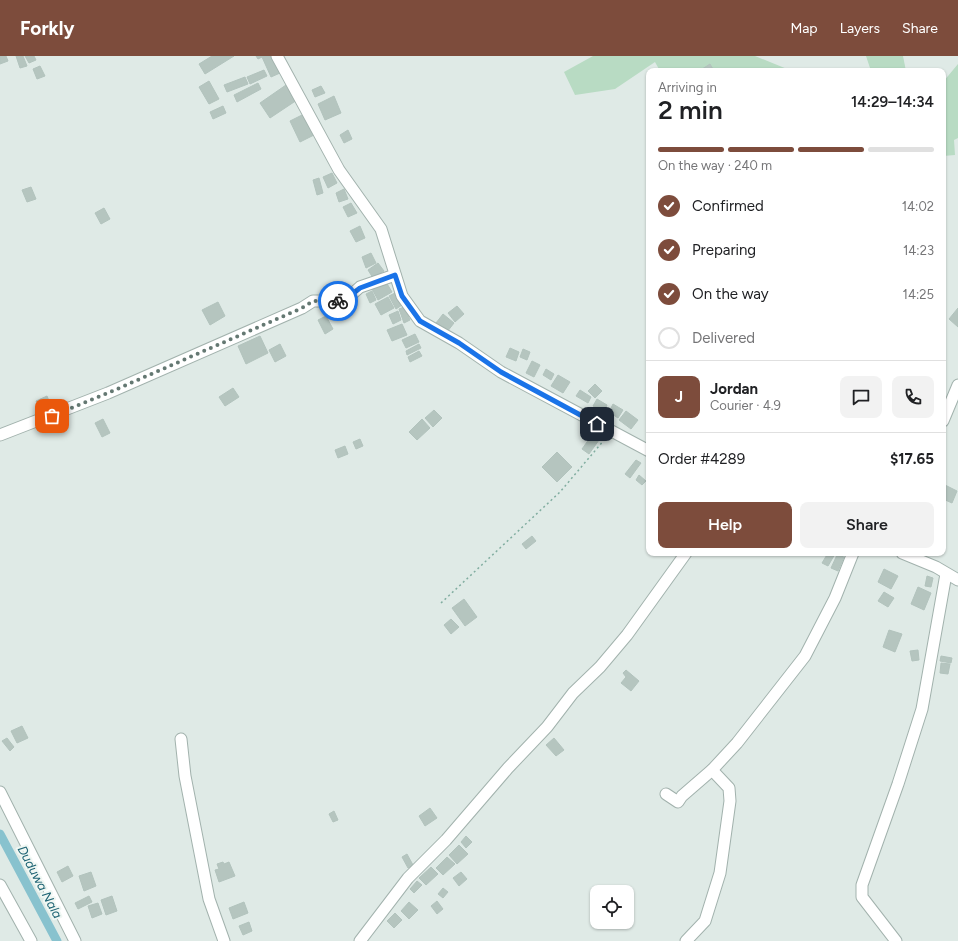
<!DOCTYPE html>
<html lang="en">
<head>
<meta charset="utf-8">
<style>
  :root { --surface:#fff; --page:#f2f2f2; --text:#202124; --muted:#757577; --line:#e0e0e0; --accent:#7d4c3c }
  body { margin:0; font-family:Figtree,sans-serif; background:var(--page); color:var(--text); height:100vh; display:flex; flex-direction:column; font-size:15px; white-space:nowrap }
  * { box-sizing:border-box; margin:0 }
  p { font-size:13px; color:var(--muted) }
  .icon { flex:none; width:22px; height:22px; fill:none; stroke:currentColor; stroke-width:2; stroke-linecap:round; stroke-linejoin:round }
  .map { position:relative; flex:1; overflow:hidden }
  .side { position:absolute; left:646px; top:12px; width:300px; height:488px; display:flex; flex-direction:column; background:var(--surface); border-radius:8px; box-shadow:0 1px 3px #0004 }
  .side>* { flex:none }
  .controls { position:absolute; left:590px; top:829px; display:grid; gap:8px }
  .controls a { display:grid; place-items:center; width:44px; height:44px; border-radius:8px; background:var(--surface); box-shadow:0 1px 3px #0004; font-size:20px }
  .pin { position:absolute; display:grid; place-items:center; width:34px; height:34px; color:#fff; margin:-17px; border-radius:8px; box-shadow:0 2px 6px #0006 }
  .courier { position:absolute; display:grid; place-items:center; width:40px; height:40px; margin:-20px; border:3px solid #1a73e8; border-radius:50%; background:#fff; color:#222; box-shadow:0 1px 5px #0007 }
  .headline em { font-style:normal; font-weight:600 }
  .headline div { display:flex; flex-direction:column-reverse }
  .headline { display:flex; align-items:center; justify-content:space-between; height:68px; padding:0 12px }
  h1 { font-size:26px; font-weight:600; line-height:30px }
  .bar { display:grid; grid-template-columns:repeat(4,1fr); gap:6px 4px; align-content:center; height:48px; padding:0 12px }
  .bar i { height:5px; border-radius:3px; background:var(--line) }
  .bar .current { background:var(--accent) }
  .bar p { grid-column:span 4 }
  .line { display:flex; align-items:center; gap:10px; padding:0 12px; border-top:1px solid var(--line) }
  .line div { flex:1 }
  .round { display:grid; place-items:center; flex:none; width:42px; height:42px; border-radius:8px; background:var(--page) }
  ol { padding:0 12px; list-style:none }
  li { display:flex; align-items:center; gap:12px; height:44px }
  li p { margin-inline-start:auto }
  li .icon { padding:4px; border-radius:50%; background:var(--accent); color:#fff; stroke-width:4 }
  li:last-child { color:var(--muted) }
  li i { width:22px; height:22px; border:2px solid var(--line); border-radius:50% }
  .button { display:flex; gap:8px; margin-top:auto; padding:8px 12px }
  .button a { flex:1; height:46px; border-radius:8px; background:var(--accent); color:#fff; font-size:16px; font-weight:600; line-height:46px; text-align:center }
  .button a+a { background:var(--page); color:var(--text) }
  header { display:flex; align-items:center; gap:24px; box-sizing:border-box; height:56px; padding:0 20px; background:var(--accent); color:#fff }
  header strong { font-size:19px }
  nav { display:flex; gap:22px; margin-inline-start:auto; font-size:14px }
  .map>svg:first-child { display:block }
  .green { fill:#b8dbc3 }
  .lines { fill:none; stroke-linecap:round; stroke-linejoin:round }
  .canal { stroke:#88c2ce; stroke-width:9 }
  .building { fill:#b5c5bf; stroke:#b2c3bd }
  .minor-casing { stroke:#a2b2ad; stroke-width:13 }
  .path { stroke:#81ada0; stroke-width:1.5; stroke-dasharray:2 3; stroke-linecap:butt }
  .minor { stroke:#fff; stroke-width:11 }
  .done { stroke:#647872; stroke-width:4; stroke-dasharray:0 7.2 }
  .route { stroke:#1a73e8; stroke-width:5 }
  .labels { text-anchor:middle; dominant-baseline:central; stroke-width:4; stroke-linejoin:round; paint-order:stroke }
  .water-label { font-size:13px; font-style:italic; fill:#1d6373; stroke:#f0f7f3 }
</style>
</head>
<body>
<header>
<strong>Forkly</strong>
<nav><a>Map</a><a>Layers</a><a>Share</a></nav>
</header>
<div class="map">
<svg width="958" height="885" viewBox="0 0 958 885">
  <rect width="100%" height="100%" fill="#dfeae6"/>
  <g class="green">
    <path d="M593,0H755L792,15H660L655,6L615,33L575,39L564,16Z"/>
    <path d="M866,0H903L906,15H871Z"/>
    <path d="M958,8V82L954,84L955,99L943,100V26Z"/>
  </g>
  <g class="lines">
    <path class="canal" d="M0,778L57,885"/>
  </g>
  <g class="building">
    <path d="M0,0H6L8,5L0,8Z"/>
    <path d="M16,0H23L27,10L20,12Z"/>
    <path d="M25,0H34L36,4L29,7Z"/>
    <path d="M212,0H234L205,18L199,8Z"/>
    <path d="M256,0H271L280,17L271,21L262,1L258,3Z"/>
    <path d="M710,8L714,15H699Z"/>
    <path d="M40,10L45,20L37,23L33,13Z"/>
    <path d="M264,14L267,20L250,28L247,21Z"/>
    <path d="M245,21L248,28L227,36L224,29Z"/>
    <path d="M209,25L219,43L209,48L199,31Z"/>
    <path d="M258,27L261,33L237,46L234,39Z"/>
    <path d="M286,29L297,44L270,62L260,47Z"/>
    <path d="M321,30L325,37L315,41L312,34Z"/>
    <path d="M334,40L341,57L325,64L318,48Z"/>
    <path d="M223,50L226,57L213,63L210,56Z"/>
    <path d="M304,58L314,79L300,86L290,65Z"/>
    <path d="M348,74L352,83L344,87L340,79Z"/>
    <path d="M332,117L337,127L328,132L323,121Z"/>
    <path d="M319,122L323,137L317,139L313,124Z"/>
    <path d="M31,131L36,143L27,146L22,134Z"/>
    <path d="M344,133L348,143L339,146L336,137Z"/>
    <path d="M351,147L357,157L348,161L343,151Z"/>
    <path d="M104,152L110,163L101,168L95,157Z"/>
    <path d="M360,170L365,182L356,186L350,175Z"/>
    <path d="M371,197L376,207L366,212L362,201Z"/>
    <path d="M378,207L384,215L373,222L368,214Z"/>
    <path d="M386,226L392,236L378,244L372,233Z"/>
    <path d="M372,235L376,244L370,247L366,238Z"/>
    <path d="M395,237L402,249L396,253L389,240Z"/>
    <path d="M388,241L394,252L381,259L375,248Z"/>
    <path d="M218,246L225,260L210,269L202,254Z"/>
    <path d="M457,250L464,258L455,266L448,257Z"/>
    <path d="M404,251L410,264L404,267L399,253Z"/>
    <path d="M958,252V271L949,263Z"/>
    <path d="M398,255L401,264L393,268L389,259Z"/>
    <path d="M443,258L454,267L447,276L436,267Z"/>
    <path d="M326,260L333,273L325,278L318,264Z"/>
    <path d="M402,268L407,279L392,285L387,274Z"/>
    <path d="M415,278L419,286L406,292L402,284Z"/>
    <path d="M260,280L268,297L246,308L238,290Z"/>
    <path d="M280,288L286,300L275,306L269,294Z"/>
    <path d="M419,288L421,292L407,299L406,295Z"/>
    <path d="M510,292L519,296L516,305L506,301Z"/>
    <path d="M523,293L530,296L527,304L520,301Z"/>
    <path d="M419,295L422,300L410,306L408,301Z"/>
    <path d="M532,305L540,309L534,321L526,317Z"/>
    <path d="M546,313L554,318L551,324L543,319Z"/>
    <path d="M558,319L570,326L563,337L551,330Z"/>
    <path d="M595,328L602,335L595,342L588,335Z"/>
    <path d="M233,332L239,341L225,350L219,341Z"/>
    <path d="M580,334L591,341L588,347L576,340Z"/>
    <path d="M47,340L52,352L42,357L36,345Z"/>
    <path d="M597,343L607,349L604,356L593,350Z"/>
    <path d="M613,348L623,354L618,362L609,356Z"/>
    <path d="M434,354L442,362L433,371L425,362Z"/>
    <path d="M626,355L638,364L631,373L619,364Z"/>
    <path d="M103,363L110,377L102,381L95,367Z"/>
    <path d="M422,363L430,372L417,384L409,376Z"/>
    <path d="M592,379L599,384L589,398L582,393Z"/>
    <path d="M360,383L363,390L356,393L353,386Z"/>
    <path d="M345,390L348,398L338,402L335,394Z"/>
    <path d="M557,396L572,411L557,426L542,411Z"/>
    <path d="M636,404L641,407L630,422L625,418Z"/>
    <path d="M639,419L646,425L642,429L636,424Z"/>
    <path d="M943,428L957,435L952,447L943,443Z"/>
    <path d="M532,480L536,485L526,493L522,488Z"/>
    <path d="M828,497L835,498L828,510L822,507Z"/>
    <path d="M837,499L844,501L838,515L831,512Z"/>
    <path d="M884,513L898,520L891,533L878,526Z"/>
    <path d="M927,520L933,522L931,531L925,530Z"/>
    <path d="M918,531L931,537L924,554L911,548Z"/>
    <path d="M884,536L894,542L888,551L878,545Z"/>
    <path d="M464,543L477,561L465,570L452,552Z"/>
    <path d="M451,563L459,571L451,578L444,569Z"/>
    <path d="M889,574L902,578L895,596L883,591Z"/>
    <path d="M918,594L919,604L912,605L910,595Z"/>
    <path d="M941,600L952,602L951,607L940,605Z"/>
    <path d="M941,607L950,608L948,618L940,617Z"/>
    <path d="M626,614L639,625L631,635L621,627L626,621L623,617Z"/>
    <path d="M22,670L28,682L17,687L11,675Z"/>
    <path d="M7,682L14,691L10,695L2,685Z"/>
    <path d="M554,682L564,694L556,700L546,689Z"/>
    <path d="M430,752L437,762L425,770L419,760Z"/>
    <path d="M334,755L338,764L333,766L329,758Z"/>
    <path d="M466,780L472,786L466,792L461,786Z"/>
    <path d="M459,789L468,798L457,808L449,799Z"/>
    <path d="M407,798L413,809L408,812L402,801Z"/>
    <path d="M447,801L455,808L443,819L436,812Z"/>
    <path d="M223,806L224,808L229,806L235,820L219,826L215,814L219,813L217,808Z"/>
    <path d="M68,810L73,820L62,826L57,816Z"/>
    <path d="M431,811L438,818L426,829L419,822Z"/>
    <path d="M91,816L96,830L84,835L79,820Z"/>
    <path d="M461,816L467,823L459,830L453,822Z"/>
    <path d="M417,825L422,829L414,837L410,833Z"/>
    <path d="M443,832L448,836L443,842L438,838Z"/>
    <path d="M89,840L92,846L78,853L75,847Z"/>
    <path d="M112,840L117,855L106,859L101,844Z"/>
    <path d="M437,845L443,853L437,858L431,850Z"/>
    <path d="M244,846L248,857L233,863L229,852Z"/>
    <path d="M409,846L418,854L409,863L401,855Z"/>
    <path d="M98,847L102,858L92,862L88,850Z"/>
    <path d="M395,857L402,864L394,872L387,865Z"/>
    <path d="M249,866L252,875L243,879L239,870Z"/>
  </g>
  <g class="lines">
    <defs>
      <g id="minor">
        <path d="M277,0L339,114L381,173L402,240L420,265L459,287L501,316L649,395"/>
        <path d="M943,365L958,329"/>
        <path d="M0,379L108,337L302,252L313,245H339L351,239L360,231L395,219"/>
        <path d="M902,497L936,511L958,524"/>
        <path d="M181,683L185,720L209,843L224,885"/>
        <path d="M0,736L75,885"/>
        <path d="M666,738L678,746L682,740L712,714L737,687L805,600L835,542L853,497"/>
        <path d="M0,829L31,885"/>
        <path d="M360,885L408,822L446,784L508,712L547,671L573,637L600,611L627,579L686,497"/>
        <path d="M686,885L705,865L720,817L730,745L729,732L712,714"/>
        <path d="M896,885L862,841V829L898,728L922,653L946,518"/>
      </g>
    </defs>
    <use href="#minor" class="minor-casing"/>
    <path class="path" d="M441,547L560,436L605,383"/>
    <use href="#minor" class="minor"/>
  </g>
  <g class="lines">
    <path class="done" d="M52,360L108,337L302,252L313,245H338"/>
    <path class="route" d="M338,245L351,239L360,232L395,219L402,240L420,265L459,287L501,316L597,368"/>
  </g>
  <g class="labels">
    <g class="water-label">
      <text transform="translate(40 826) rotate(62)">Duduwa Nala</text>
    </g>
  </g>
</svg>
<div class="controls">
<a><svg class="icon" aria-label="locate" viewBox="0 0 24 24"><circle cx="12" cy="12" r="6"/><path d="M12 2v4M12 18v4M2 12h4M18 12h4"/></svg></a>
</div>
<div class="pin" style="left:52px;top:360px;background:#ea580c"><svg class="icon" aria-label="bag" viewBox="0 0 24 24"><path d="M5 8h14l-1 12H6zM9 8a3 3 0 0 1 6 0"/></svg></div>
<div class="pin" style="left:597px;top:368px;background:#1f2937"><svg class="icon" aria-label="home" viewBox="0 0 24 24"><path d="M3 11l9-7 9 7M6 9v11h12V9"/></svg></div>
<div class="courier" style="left:338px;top:245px"><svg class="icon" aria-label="bike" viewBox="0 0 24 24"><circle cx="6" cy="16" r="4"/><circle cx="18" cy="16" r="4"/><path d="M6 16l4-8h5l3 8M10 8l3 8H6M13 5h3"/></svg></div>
<section class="side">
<div class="headline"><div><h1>2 min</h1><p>Arriving in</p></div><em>14:29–14:34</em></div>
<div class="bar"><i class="current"></i><i class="current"></i><i class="current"></i><i></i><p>On the way · 240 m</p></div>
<ol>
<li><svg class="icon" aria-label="check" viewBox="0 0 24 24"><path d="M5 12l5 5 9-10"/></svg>Confirmed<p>14:02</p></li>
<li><svg class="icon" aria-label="check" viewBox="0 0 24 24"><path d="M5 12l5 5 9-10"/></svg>Preparing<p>14:23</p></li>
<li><svg class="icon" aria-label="check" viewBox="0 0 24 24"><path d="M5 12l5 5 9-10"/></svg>On the way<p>14:25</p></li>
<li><i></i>Delivered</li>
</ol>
<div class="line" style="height:72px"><b class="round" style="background:var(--accent);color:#fff">J</b><div><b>Jordan</b><p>Courier · 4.9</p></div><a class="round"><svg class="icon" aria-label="chat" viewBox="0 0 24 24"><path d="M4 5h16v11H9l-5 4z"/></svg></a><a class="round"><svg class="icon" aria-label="phone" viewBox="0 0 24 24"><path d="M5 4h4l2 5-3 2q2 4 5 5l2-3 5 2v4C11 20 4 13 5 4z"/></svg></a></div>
<div class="line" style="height:52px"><div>Order #4289</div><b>$17.65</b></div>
<div class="button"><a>Help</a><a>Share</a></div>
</section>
</div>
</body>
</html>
